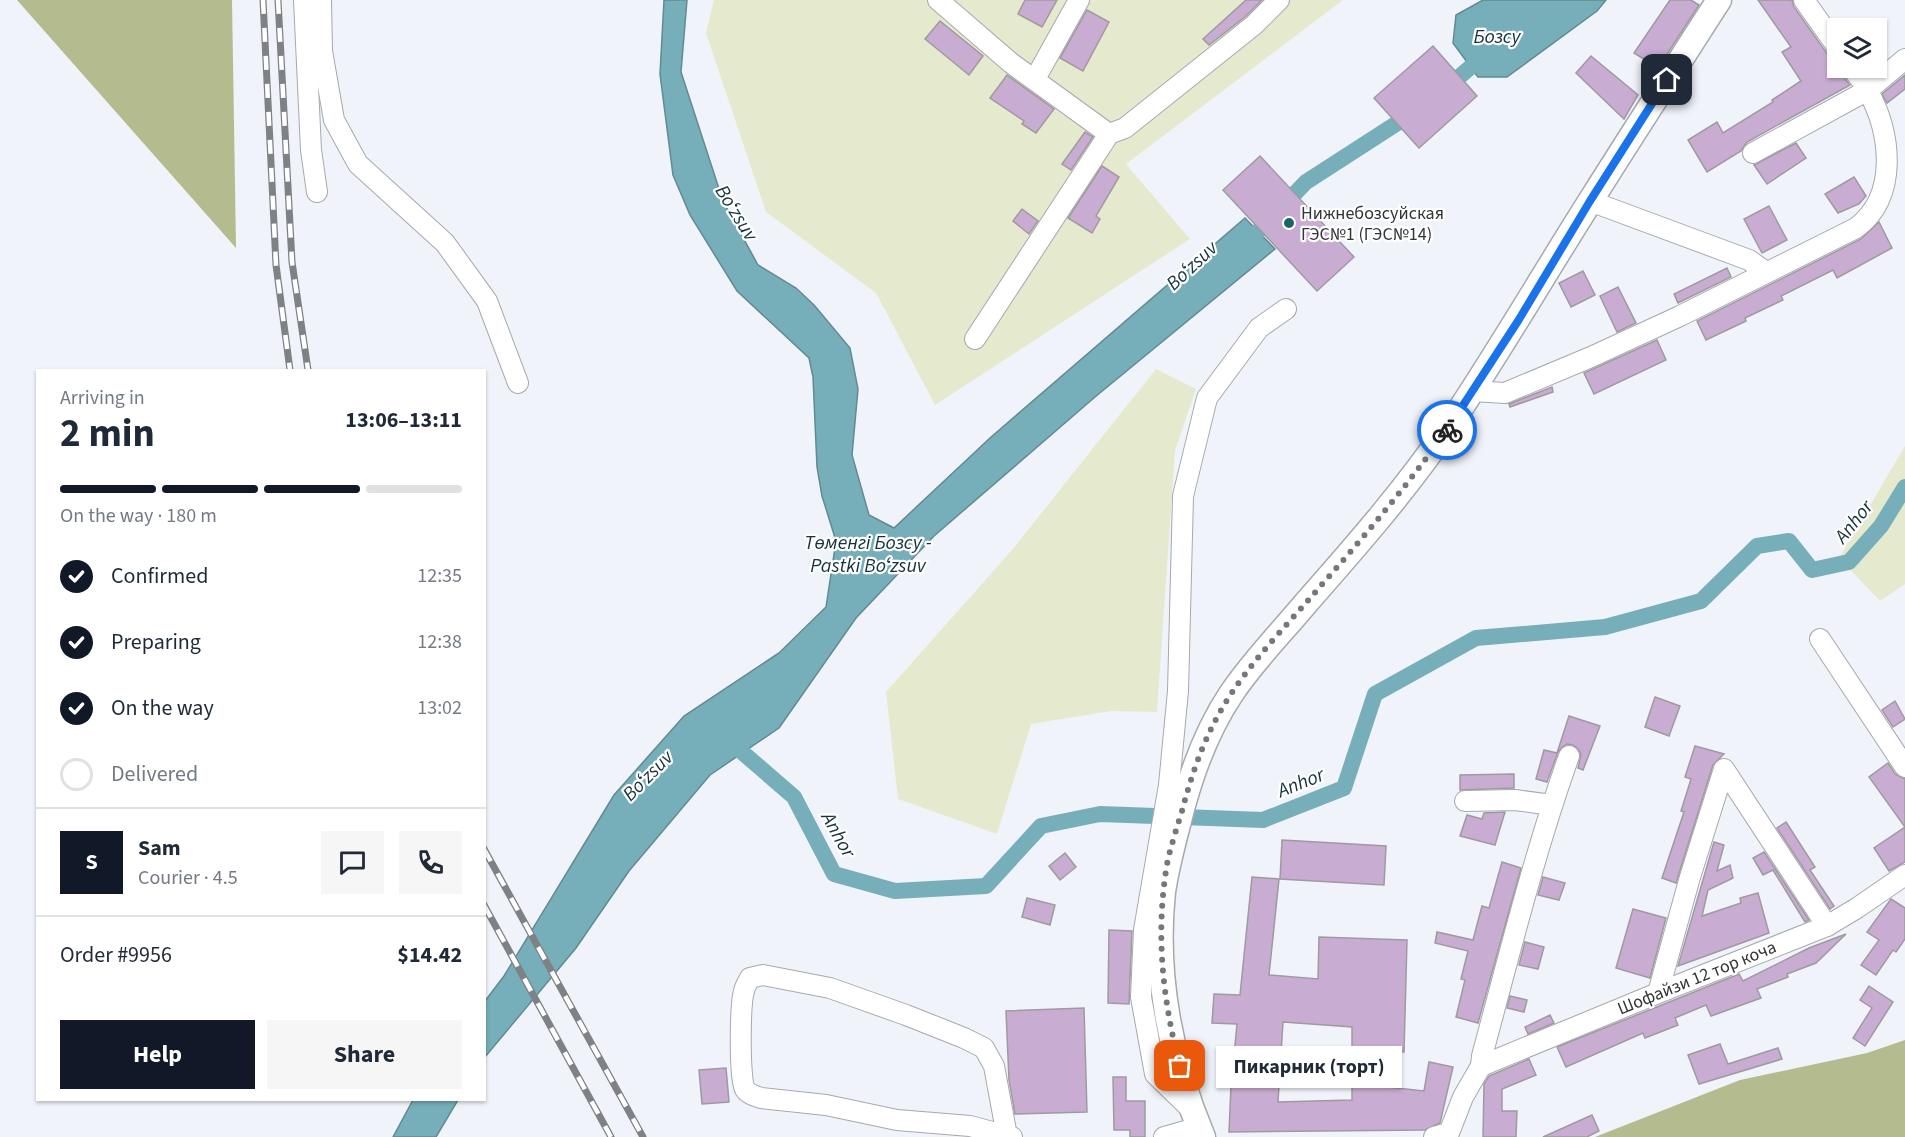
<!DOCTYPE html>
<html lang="en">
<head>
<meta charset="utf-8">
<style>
  :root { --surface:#fff; --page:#f6f6f7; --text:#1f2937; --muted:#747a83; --line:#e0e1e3; --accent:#111827 }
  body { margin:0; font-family:"Source Sans 3",sans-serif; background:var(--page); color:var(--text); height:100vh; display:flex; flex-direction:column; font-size:22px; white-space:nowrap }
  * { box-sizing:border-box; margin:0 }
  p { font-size:20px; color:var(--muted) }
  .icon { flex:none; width:33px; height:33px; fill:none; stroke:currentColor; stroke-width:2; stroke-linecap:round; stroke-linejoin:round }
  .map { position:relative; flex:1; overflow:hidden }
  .details { position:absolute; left:36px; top:369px; width:450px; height:732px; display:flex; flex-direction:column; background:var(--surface); border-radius:0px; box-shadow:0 2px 4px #0004 }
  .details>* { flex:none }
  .buttons { position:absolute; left:1827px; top:18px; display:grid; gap:12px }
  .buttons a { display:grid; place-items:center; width:60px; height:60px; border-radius:0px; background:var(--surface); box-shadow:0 2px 4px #0004; font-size:30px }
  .pin { position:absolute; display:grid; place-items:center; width:51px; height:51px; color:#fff; margin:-26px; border-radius:12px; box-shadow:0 3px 9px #0006 }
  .courier { position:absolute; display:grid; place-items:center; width:60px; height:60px; margin:-30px; border:4px solid #1a73e8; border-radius:50%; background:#fff; color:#222; box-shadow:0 2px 8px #0007 }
  .bubble { position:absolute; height:42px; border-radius:0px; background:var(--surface); box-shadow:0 2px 4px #0004; font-size:20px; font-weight:700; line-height:42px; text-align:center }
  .headline em { font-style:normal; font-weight:700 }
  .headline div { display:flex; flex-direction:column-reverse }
  .headline { display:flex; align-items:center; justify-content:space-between; height:102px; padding:0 24px }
  h1 { font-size:39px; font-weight:700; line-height:45px }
  .bar { display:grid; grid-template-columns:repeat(4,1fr); gap:9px 6px; align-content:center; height:72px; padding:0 24px }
  .bar i { height:8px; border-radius:4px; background:var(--line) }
  .bar .current { background:var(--accent) }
  .bar p { grid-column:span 4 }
  .line { display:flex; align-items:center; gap:15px; padding:0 24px; border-top:2px solid var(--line) }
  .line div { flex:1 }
  .round { display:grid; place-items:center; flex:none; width:63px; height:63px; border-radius:0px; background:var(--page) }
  ol { padding:0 24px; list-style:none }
  li { display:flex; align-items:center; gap:18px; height:66px }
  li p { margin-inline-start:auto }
  li .icon { padding:6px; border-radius:50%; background:var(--accent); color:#fff; stroke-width:4 }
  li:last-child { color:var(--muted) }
  li i { width:33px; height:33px; border:3px solid var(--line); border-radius:50% }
  .cta { display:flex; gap:12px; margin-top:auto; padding:12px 24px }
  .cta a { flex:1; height:69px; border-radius:0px; background:var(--accent); color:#fff; font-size:24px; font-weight:700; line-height:69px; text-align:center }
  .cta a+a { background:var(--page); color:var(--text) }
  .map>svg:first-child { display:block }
  .green { fill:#e5eace }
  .forest { fill:#b4bb8f }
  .water { fill:#76afb9; stroke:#628a92; stroke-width:1.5 }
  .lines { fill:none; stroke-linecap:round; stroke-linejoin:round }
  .canal { stroke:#76afb9; stroke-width:16 }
  .building { fill:#c9acd2; stroke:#9e9a9f; stroke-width:1.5; fill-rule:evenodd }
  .minor-casing { stroke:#a5a9ae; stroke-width:22 }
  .major-casing { stroke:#a5a9ae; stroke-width:27 }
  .minor { stroke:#fff; stroke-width:20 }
  .major { stroke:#fff; stroke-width:24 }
  .rail-casing { stroke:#7e8185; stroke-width:7 }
  .rail { stroke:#fff; stroke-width:4.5; stroke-dasharray:14; stroke-linecap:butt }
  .done { stroke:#74777b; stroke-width:6; stroke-dasharray:0 10.8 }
  .route { stroke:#1a73e8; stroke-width:8 }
  .poi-dot { fill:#18666c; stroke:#fff; stroke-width:2 }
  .labels { text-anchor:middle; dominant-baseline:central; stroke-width:4.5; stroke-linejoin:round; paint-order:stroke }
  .poi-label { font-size:18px; fill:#323436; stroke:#fff; text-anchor:start }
  .street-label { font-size:18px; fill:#323436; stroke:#fff }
  .water-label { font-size:20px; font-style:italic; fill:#163339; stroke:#fff }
</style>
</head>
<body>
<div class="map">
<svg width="1905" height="1137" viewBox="0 0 1905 1137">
  <rect width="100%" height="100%" fill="#f0f4fa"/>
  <g class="green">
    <path d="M714,0H1343L1126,164L1190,239L935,405L876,293L766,212L706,33Z"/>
    <path d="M1156,369L1196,389L1175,451L1157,712L1111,711L1031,724L997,834L898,799L886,692L1012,550Z"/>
    <path d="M1905,446V584L1880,601L1839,558Z"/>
  </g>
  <g class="forest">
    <path d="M17,0H232L236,248Z"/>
    <path d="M1905,1040V1137H1595L1740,1080L1867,1053Z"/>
  </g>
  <g class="water">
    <path d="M664,0H687L681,72L723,201L758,265L796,288L814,305L850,348L858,389L852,455L869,515L894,528L990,438L1245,218L1275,249L1095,397L934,536L856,618L779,728L710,775L629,871L576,948L485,1057V1001L504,976L614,795L684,716L779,653L826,607L836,541L822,496L817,467L813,377L809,358L737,291L690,215L673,175L660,74Z"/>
    <path d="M1483,0H1606L1597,11L1507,77H1478L1453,43L1456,15Z"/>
    <path d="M413,1100H458L436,1137H393Z"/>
  </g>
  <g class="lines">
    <g class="canal">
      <path d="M1444,90L1488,52"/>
      <path d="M1244,246L1306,182L1416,111"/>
      <path d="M727,739L794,797L834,874L895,891L986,886L1041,826L1100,814L1263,820L1344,788L1375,694L1476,638L1605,627L1701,601L1757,546L1789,541L1812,570L1849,562L1881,526L1905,487"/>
    </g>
  </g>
  <g class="building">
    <path d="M1025,0H1057L1042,27L1018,14Z"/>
    <path d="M1246,0H1262L1246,16L1209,45L1203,39Z"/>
    <path d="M1670,0H1691L1699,5L1658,68L1634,53Z"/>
    <path d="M1758,0H1792L1794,7L1828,55L1835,59L1838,68H1840L1842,75L1850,85L1747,142L1741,151L1707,172L1688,140L1717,122L1723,133L1773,102L1772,100L1801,81L1782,52L1791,47Z"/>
    <path d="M1087,10L1109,22L1083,71L1060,58Z"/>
    <path d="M940,21L983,56L969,75L925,39Z"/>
    <path d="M1433,46L1477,96L1419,148L1374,98Z"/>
    <path d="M1591,56L1638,95L1624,119L1576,73Z"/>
    <path d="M1007,75L1054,109L1036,133L1022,124L1024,121L990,98Z"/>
    <path d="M1905,75V89L1887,103L1882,94Z"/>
    <path d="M1085,132L1093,137L1071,170L1062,164Z"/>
    <path d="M1796,143L1806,158L1767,184L1754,165Z"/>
    <path d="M1260,156L1354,257L1317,291L1223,190Z"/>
    <path d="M1102,166L1119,177L1096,216L1100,219L1092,233L1068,218Z"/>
    <path d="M1854,177L1866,196L1859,204L1838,213L1825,194Z"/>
    <path d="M1769,206L1787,240L1762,253L1744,219Z"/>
    <path d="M1022,209L1038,221L1029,234L1013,221Z"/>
    <path d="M1879,222L1892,248L1837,278L1833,270L1781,296L1783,300L1745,318L1746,321L1706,340L1697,321L1861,239Z"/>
    <path d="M1727,268L1731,277L1678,303L1674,294Z"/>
    <path d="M1583,271L1595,295L1571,307L1559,283Z"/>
    <path d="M1618,287L1636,323L1617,332L1600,296Z"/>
    <path d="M1657,340L1666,360L1594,394L1584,373Z"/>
    <path d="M1552,387L1553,392L1510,407L1509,404Z"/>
    <path d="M1655,697L1680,706L1669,736L1645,727Z"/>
    <path d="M1895,701L1905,719L1893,727L1882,710Z"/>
    <path d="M1569,716L1600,726L1583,770L1578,768L1581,754L1578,749L1573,745L1567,744L1562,747L1558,752L1547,782L1536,779L1544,750L1557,753Z"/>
    <path d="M1695,746L1724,754L1713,765L1676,883L1662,878L1684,812L1681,811L1691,779L1685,777Z"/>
    <path d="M1888,763L1895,774L1905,779V862L1889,871L1874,848L1905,827L1869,777Z"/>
    <path d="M1514,774V788L1460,790V775Z"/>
    <path d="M1505,812L1495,845L1460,836L1467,815L1482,819L1484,813Z"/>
    <path d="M1786,822L1815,867L1810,870L1834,906L1830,909L1777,828Z"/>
    <path d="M1282,840L1386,846L1384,885L1280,879Z"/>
    <path d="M1714,842L1724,845L1717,871L1730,865L1733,878L1708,890L1702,916L1741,903L1740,898L1758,893L1769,933L1678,966Z"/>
    <path d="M1764,852L1809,920L1805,922L1773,870L1763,875L1753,858Z"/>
    <path d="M1065,853L1076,867L1060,880L1049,866Z"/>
    <path d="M1502,862L1521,868L1478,1023L1456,1017L1465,980L1461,979L1468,951L1435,943L1437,932L1473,940L1482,906L1489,908Z"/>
    <path d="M1252,877L1279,879L1269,975L1318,979L1319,937L1407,940L1404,1052L1388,1051V1087L1424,1091L1429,1062L1453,1067L1440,1123L1425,1130L1229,1132L1231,1086L1237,1024L1212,1023L1214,994L1240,995ZM1283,1022L1352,1027V1100L1278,1102Z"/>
    <path d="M1543,877L1565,883L1559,900L1538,895Z"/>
    <path d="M1027,898L1055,905L1050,925L1022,917Z"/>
    <path d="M1891,899L1905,908V939L1896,952L1893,950L1876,975L1861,965L1879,940L1867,932Z"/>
    <path d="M1633,909L1666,918L1650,978L1616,968Z"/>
    <path d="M1109,930L1132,931L1129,1004L1108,1003Z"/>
    <path d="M1846,934L1816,963L1787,974L1788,977L1757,989L1761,998L1711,1016L1706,1005L1675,1018L1678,1025L1645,1038L1643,1033L1566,1067L1557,1047L1739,974L1743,981L1809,948Z"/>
    <path d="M1525,942L1544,947L1538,969L1519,965Z"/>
    <path d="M1869,986L1893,1002L1865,1046L1853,1038L1872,1008L1860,1000Z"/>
    <path d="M1510,996L1527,1000L1524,1012L1507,1008Z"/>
    <path d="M1084,1008L1087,1112L1015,1114L1009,1080L1006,1011Z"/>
    <path d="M1550,1015L1554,1023L1528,1034L1525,1027Z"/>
    <path d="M1720,1044L1728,1064L1778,1048L1782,1059L1699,1084L1688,1055Z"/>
    <path d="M1529,1059L1536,1075L1502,1089V1111H1517L1516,1137H1483L1484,1084L1489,1076Z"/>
    <path d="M726,1068L729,1102L702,1104L699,1070Z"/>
    <path d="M1113,1077H1126V1101H1145V1137H1130V1130H1114Z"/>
    <path d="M1592,1115L1599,1131L1587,1137H1543Z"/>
  </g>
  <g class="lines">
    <defs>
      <g id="minor">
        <path d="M304,0L311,150L317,192"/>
        <path d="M321,0L322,51L334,120L358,164L445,243L487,301L518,383"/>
        <path d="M938,0L1011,63L1109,134"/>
        <path d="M1804,0L1838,48"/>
        <path d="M1035,79L1079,0"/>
        <path d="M1753,153L1868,90L1905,59"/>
        <path d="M1590,201L1749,260L1766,272"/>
        <path d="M975,339L1109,134L1125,128L1254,25L1279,0"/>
        <path d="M1472,391L1505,393L1591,357L1680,316L1856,228C1899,196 1891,133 1868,91C1864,82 1857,75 1852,68"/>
        <path d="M1820,639L1905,767"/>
        <path d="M1465,801L1515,800L1552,805"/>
        <path d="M1658,993L1690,877L1724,769L1827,926"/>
        <path d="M1481,1066L1482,1056C1509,956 1534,854 1569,756"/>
        <path d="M1191,1109L1155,1074L1141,997L1144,930L1169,785L1178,691L1183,496L1207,398L1259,328L1286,309"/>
        <path d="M1007,1136L994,1066L984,1048L964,1038L906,1015L830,988L763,975L750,978C748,982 745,986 744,991C740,1004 739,1079 745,1089C748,1094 755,1096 761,1098L826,1105L897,1120L970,1126L1007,1136L1012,1137"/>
        <path d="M1164,1137L1199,1127"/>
        <path d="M1434,1137L1449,1133L1463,1097L1481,1066L1658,993L1827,926L1857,908L1905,875"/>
      </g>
      <path id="major" d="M1203,1137C1171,1062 1154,974 1163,892C1167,864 1175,837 1182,809C1193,768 1207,730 1231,694C1253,661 1281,633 1306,603C1357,545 1408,487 1451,423C1500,350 1544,274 1591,200C1633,133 1676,67 1719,0"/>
    </defs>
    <use href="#minor" class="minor-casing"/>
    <use href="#major" class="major-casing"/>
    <use href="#minor" class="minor"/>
    <use href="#major" class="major"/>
    <defs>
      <g id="rail">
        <path d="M263,0L276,265L290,370"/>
        <path d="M278,0L292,262L308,370"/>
        <path d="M484,849L643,1137"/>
        <path d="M484,905L611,1137"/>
      </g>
    </defs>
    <use href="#rail" class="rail-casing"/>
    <use href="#rail" class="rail"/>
  </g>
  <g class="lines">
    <path class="done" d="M1180,1066C1162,998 1155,929 1168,859C1172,843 1177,827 1182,811C1193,769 1207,730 1231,694C1256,656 1289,623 1318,589C1363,538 1407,486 1447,430"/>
    <path class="route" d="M1447,430L1518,321L1590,201L1667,80"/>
  </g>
  <circle class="poi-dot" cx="1289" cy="223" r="6"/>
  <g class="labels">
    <g class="poi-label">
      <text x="1301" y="213">Нижнебозсуйская<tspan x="1301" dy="21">ГЭС№1 (ГЭС№14)</tspan></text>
    </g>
    <g class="street-label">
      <text transform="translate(1697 978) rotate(-22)">Шофайзи 12 тор коча</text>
    </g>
    <g class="water-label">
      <text x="1497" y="37">Бозсу</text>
      <text transform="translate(736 213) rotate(58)">Boʻzsuv</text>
      <text transform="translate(1192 266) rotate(-43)">Boʻzsuv</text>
      <text transform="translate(1854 522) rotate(-51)">Anhor</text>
      <text x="868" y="543">Төменгі Бозсу -<tspan x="868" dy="23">Pastki Boʻzsuv</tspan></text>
      <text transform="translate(648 776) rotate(-45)">Boʻzsuv</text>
      <text transform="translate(1301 783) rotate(-22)">Anhor</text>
      <text transform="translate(838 835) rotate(61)">Anhor</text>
    </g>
  </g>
</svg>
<div class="buttons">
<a><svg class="icon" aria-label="layers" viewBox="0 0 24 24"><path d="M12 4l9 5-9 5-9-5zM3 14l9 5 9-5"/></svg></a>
</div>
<div class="pin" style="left:1180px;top:1066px;background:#ea580c"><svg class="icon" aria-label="bag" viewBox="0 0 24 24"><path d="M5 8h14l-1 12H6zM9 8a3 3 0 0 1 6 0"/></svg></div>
<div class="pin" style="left:1667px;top:80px;background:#1f2937"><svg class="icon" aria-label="home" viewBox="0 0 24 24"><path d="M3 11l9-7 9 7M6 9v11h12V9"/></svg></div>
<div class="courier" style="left:1447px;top:430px"><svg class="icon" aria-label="bike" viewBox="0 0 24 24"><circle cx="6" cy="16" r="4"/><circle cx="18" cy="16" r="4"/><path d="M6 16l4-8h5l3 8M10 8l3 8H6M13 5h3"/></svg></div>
<div class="bubble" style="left:1216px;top:1046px;width:186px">Пикарник (торт)</div>
<section class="details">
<div class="headline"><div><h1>2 min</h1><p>Arriving in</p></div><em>13:06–13:11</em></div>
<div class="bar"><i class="current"></i><i class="current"></i><i class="current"></i><i></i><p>On the way · 180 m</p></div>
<ol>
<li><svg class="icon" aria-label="check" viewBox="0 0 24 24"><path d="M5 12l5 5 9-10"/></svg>Confirmed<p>12:35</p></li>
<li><svg class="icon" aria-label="check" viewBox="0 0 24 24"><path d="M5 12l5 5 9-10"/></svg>Preparing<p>12:38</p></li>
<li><svg class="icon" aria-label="check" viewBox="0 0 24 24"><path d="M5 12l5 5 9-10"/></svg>On the way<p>13:02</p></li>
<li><i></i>Delivered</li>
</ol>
<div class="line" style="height:108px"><b class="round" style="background:var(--accent);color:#fff">S</b><div><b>Sam</b><p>Courier · 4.5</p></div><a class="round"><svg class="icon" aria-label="chat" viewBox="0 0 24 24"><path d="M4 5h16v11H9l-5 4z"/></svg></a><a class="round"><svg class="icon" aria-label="phone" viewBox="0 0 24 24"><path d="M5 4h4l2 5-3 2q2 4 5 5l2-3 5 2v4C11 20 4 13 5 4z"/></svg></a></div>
<div class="line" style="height:78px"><div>Order #9956</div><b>$14.42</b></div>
<div class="cta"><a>Help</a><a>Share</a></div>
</section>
</div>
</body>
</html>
